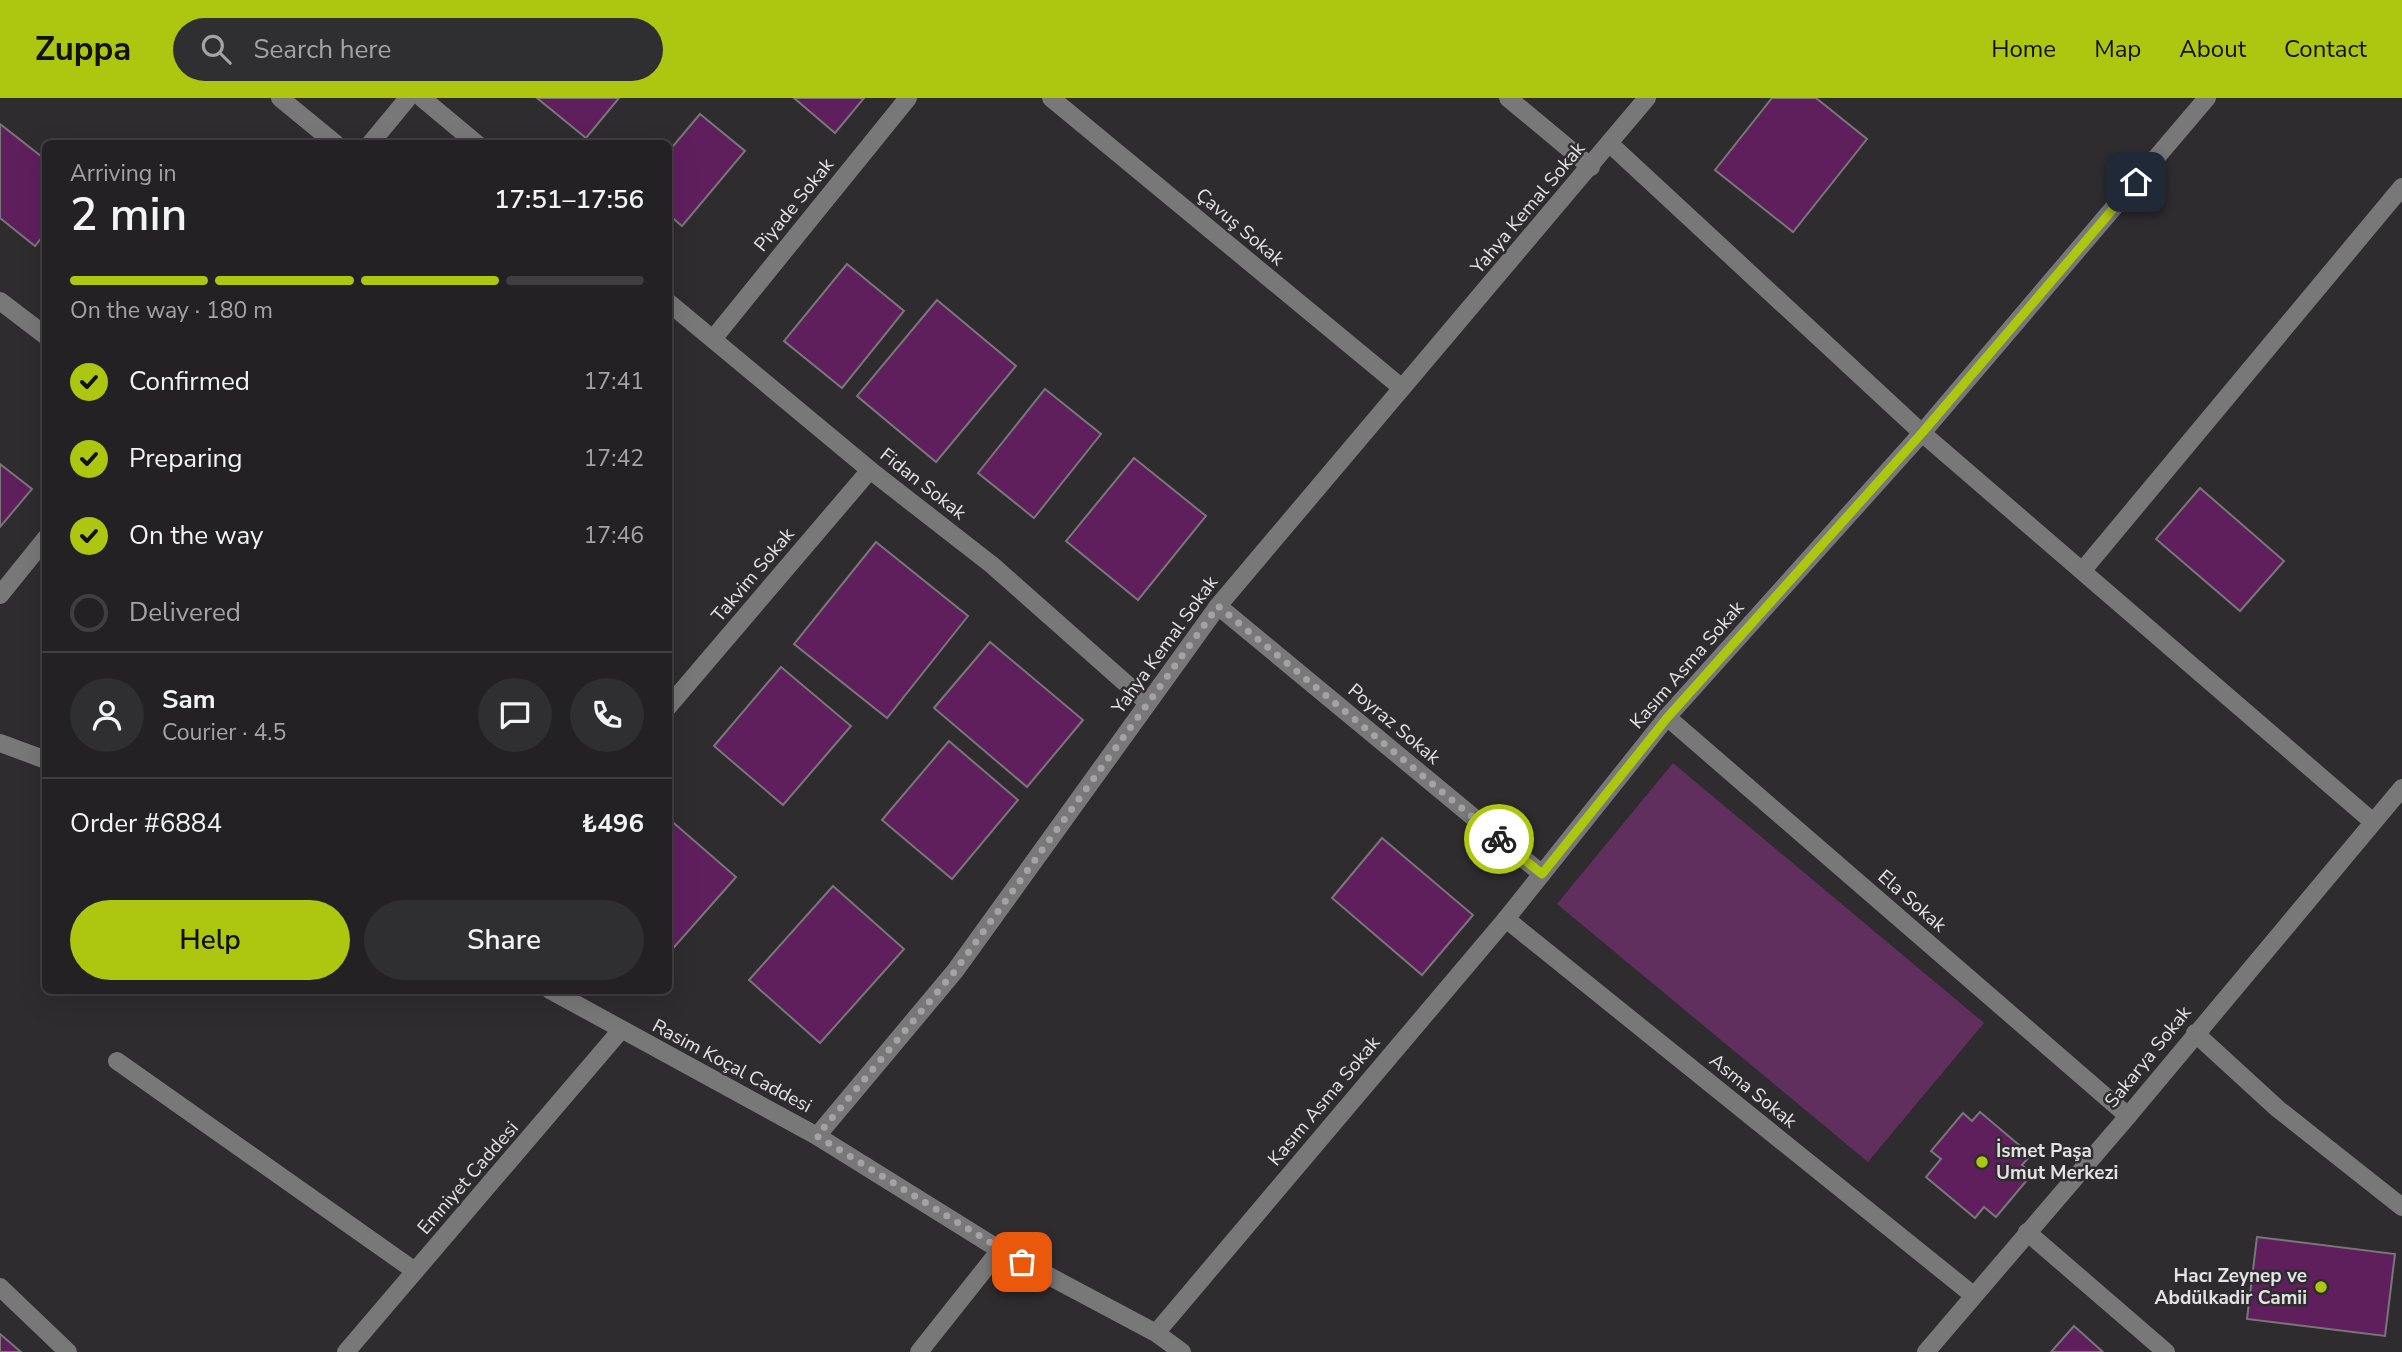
<!DOCTYPE html>
<html lang="en">
<head>
<meta charset="utf-8">
<style>
  :root { --surface:#232123; --page:#2f2e30; --text:#f1f3f6; --muted:#a3a3a6; --line:#403e41; --accent:#adc610 }
  body { margin:0; font-family:"Nunito Sans",sans-serif; background:var(--page); color:var(--text); height:100vh; display:flex; flex-direction:column; font-size:26px; white-space:nowrap }
  * { box-sizing:border-box; margin:0 }
  p { font-size:23px; color:var(--muted) }
  .icon { flex:none; width:38px; height:38px; fill:none; stroke:currentColor; stroke-width:2; stroke-linecap:round; stroke-linejoin:round }
  .map { position:relative; flex:1; overflow:hidden }
  .drawer { position:absolute; left:42px; top:42px; width:630px; height:854px; display:flex; flex-direction:column; background:var(--surface); border-radius:10px; box-shadow:0 7px 28px #0002,0 0 0 2px var(--line) }
  .drawer>* { flex:none }
  .pin { position:absolute; display:grid; place-items:center; width:60px; height:60px; color:#fff; margin:-30px; border-radius:14px; box-shadow:0 4px 10px #0006 }
  .courier { position:absolute; display:grid; place-items:center; width:70px; height:70px; margin:-35px; border:5px solid #adc610; border-radius:50%; background:#fff; color:#222; box-shadow:0 2px 9px #0007 }
  .overview em { font-style:normal; font-weight:600 }
  .overview div { display:flex; flex-direction:column-reverse }
  .overview { display:flex; align-items:center; justify-content:space-between; height:119px; padding:0 28px }
  h1 { font-size:46px; font-weight:600; line-height:52px }
  .bar { display:grid; grid-template-columns:repeat(4,1fr); gap:10px 7px; align-content:center; height:84px; padding:0 28px }
  .bar i { height:9px; border-radius:5px; background:var(--line) }
  .bar .active { background:var(--accent) }
  .bar p { grid-column:span 4 }
  .line { display:flex; align-items:center; gap:18px; padding:0 28px; border-top:2px solid var(--line) }
  .line div { flex:1 }
  .round { display:grid; place-items:center; flex:none; width:74px; height:74px; border-radius:37px; background:var(--page) }
  ol { padding:0 28px; list-style:none }
  li { display:flex; align-items:center; gap:21px; height:77px }
  li p { margin-inline-start:auto }
  li .icon { padding:7px; border-radius:50%; background:var(--accent); color:#111; stroke-width:4 }
  li:last-child { color:var(--muted) }
  li i { width:38px; height:38px; border:4px solid var(--line); border-radius:50% }
  .button { display:flex; gap:14px; margin-top:auto; padding:14px 28px }
  .button a { flex:1; height:80px; border-radius:42px; background:var(--accent); color:#111; font-size:28px; font-weight:600; line-height:80px; text-align:center }
  .button a+a { background:var(--page); color:var(--text) }
  header { display:flex; align-items:center; gap:42px; box-sizing:border-box; height:98px; padding:0 35px; background:var(--accent); color:#111 }
  header strong { font-size:33px }
  nav { display:flex; gap:38px; margin-inline-start:auto; font-size:24px }
  .search { width:490px; height:63px; background:var(--page); display:flex; align-items:center; gap:18px; box-sizing:border-box; padding:0 24px; border-radius:38px; color:var(--muted); font-size:26px }
  .map>svg:first-child { display:block }
  .green { fill:#602f5e }
  .building { fill:#5f1f5d; stroke:#797679; stroke-width:2 }
  .lines { fill:none; stroke-linecap:round; stroke-linejoin:round }
  .minor { stroke:#797879; stroke-width:18 }
  .done { stroke:#a5a2a5; stroke-width:7; stroke-dasharray:0 12.6 }
  .route { stroke:#adc610; stroke-width:9 }
  .poi-dot { fill:#adc610; stroke:#2f2c2f; stroke-width:2.5 }
  .labels { text-anchor:middle; dominant-baseline:central; stroke-width:5; stroke-linejoin:round; paint-order:stroke }
  .street-label { font-size:19px; fill:#e4e2e4; stroke:#2f2c2f }
  .poi-label { font-size:19px; font-weight:bold; fill:#e4e2e4; stroke:#2f2c2f; text-anchor:start }
</style>
</head>
<body>
<header>
<strong>Zuppa</strong>
<div class="search"><svg class="icon" aria-label="search" viewBox="0 0 24 24"><circle cx="10" cy="10" r="6"/><path d="M15 15l6 6"/></svg>Search here</div>
<nav><a>Home</a><a>Map</a><a>About</a><a>Contact</a></nav>
</header>
<div class="map">
<svg width="2402" height="1254" viewBox="0 0 2402 1254">
  <rect width="100%" height="100%" fill="#2f2c2f"/>
  <path class="green" d="M1673,665L1984,925L1868,1064L1557,806Z"/>
  <g class="building">
    <path d="M537,0H619L586,40Z"/>
    <path d="M794,0H864L835,35Z"/>
    <path d="M1772,0H1816L1867,41L1793,134L1715,72Z"/>
    <path d="M700,16L745,53L682,128L668,116V54Z"/>
    <path d="M0,26L46,62V134L35,148L0,120Z"/>
    <path d="M847,166L904,213L842,290L784,243Z"/>
    <path d="M937,202L1016,268L936,364L857,298Z"/>
    <path d="M1045,291L1101,336L1034,420L978,375Z"/>
    <path d="M1134,360L1206,418L1138,502L1066,443Z"/>
    <path d="M0,366L32,391L0,429Z"/>
    <path d="M2200,390L2284,463L2240,513L2156,441Z"/>
    <path d="M876,444L968,518L887,620L794,546Z"/>
    <path d="M990,544L1083,622L1027,689L934,610Z"/>
    <path d="M781,569L851,628L783,707L714,648Z"/>
    <path d="M949,643L1018,702L952,781L882,722Z"/>
    <path d="M668,720L736,779L668,856Z"/>
    <path d="M1382,740L1473,817L1422,877L1332,800Z"/>
    <path d="M833,788L904,851L820,945L749,882Z"/>
    <path d="M1980,1014L2031,1057L2022,1067L2032,1076L1996,1119L1984,1109L1975,1120L1926,1079L1941,1061L1931,1053L1963,1015L1972,1023Z"/>
    <path d="M2257,1139L2395,1156L2385,1238L2247,1221Z"/>
    <path d="M2074,1228L2103,1254H2051Z"/>
    <path d="M0,1236L21,1254H0Z"/>
  </g>
  <g class="lines">
    <g class="minor">
      <path d="M280,0L336,46"/>
      <path d="M422,0L477,46"/>
      <path d="M1051,0L1402,290"/>
      <path d="M1508,0L1591,69"/>
      <path d="M1609,45L1922,335L2373,724"/>
      <path d="M370,46L408,0"/>
      <path d="M0,203L46,238"/>
      <path d="M668,204L870,372L992,467L1148,605"/>
      <path d="M713,241L908,0"/>
      <path d="M2083,472L2402,89"/>
      <path d="M0,497L46,440"/>
      <path d="M1218,508L1542,776"/>
      <path d="M668,609L870,372"/>
      <path d="M1667,619L2128,1018"/>
      <path d="M0,645L46,662"/>
      <path d="M1506,821L1973,1197"/>
      <path d="M550,892L817,1038L1000,1152L1156,1235L1182,1254"/>
      <path d="M2195,935L2278,1011L2402,1109"/>
      <path d="M117,963L415,1173"/>
      <path d="M817,1038L955,873L1218,508L1647,0"/>
      <path d="M2027,1134L2166,1254"/>
      <path d="M0,1189L68,1254"/>
      <path d="M1156,1235L1506,821L1667,619L1922,335L2207,0"/>
      <path d="M346,1254L621,932"/>
      <path d="M919,1254L1000,1152"/>
      <path d="M1926,1254L2128,1018L2402,690"/>
    </g>
  </g>
  <g class="lines">
    <path class="done" d="M1022,1164L817,1038L955,873L1218,508L1499,741"/>
    <path class="route" d="M1499,741L1542,776L1667,620L1922,335L2136,84"/>
  </g>
  <g class="poi-dot">
    <circle cx="1982" cy="1064" r="7"/>
    <circle cx="2321" cy="1189" r="7"/>
  </g>
  <g class="labels">
    <g class="street-label">
      <text transform="translate(794 107) rotate(-51)">Piyade Sokak</text>
      <text transform="translate(1528 110) rotate(-50)">Yahya Kemal Sokak</text>
      <text transform="translate(1240 129) rotate(40)">Çavuş Sokak</text>
      <text transform="translate(923 386) rotate(38)">Fidan Sokak</text>
      <text transform="translate(753 477) rotate(-50)">Takvim Sokak</text>
      <text transform="translate(1165 547) rotate(-54)">Yahya Kemal Sokak</text>
      <text transform="translate(1687 567) rotate(-49)">Kasım Asma Sokak</text>
      <text transform="translate(1394 626) rotate(40)">Poyraz Sokak</text>
      <text transform="translate(1912 803) rotate(41)">Ela Sokak</text>
      <text transform="translate(2148 959) rotate(-51)">Sakarya Sokak</text>
      <text transform="translate(732 968) rotate(28)">Rasim Koçal Caddesi</text>
      <text transform="translate(1753 993) rotate(39)">Asma Sokak</text>
      <text transform="translate(1324 1003) rotate(-50)">Kasım Asma Sokak</text>
      <text transform="translate(468 1080) rotate(-49)">Emniyet Caddesi</text>
    </g>
    <g class="poi-label">
      <text x="1996" y="1053">İsmet Paşa<tspan x="1996" dy="22">Umut Merkezi</tspan></text>
      <text x="2307" y="1178" text-anchor="end">Hacı Zeynep ve<tspan x="2307" dy="22">Abdülkadir Camii</tspan></text>
    </g>
  </g>
</svg>
<div class="pin" style="left:1022px;top:1164px;background:#ea580c"><svg class="icon" aria-label="bag" viewBox="0 0 24 24"><path d="M5 8h14l-1 12H6zM9 8a3 3 0 0 1 6 0"/></svg></div>
<div class="pin" style="left:2136px;top:84px;background:#1f2937"><svg class="icon" aria-label="home" viewBox="0 0 24 24"><path d="M3 11l9-7 9 7M6 9v11h12V9"/></svg></div>
<div class="courier" style="left:1499px;top:741px"><svg class="icon" aria-label="bike" viewBox="0 0 24 24"><circle cx="6" cy="16" r="4"/><circle cx="18" cy="16" r="4"/><path d="M6 16l4-8h5l3 8M10 8l3 8H6M13 5h3"/></svg></div>
<section class="drawer">
<div class="overview"><div><h1>2 min</h1><p>Arriving in</p></div><em>17:51–17:56</em></div>
<div class="bar"><i class="active"></i><i class="active"></i><i class="active"></i><i></i><p>On the way · 180 m</p></div>
<ol>
<li><svg class="icon" aria-label="check" viewBox="0 0 24 24"><path d="M5 12l5 5 9-10"/></svg>Confirmed<p>17:41</p></li>
<li><svg class="icon" aria-label="check" viewBox="0 0 24 24"><path d="M5 12l5 5 9-10"/></svg>Preparing<p>17:42</p></li>
<li><svg class="icon" aria-label="check" viewBox="0 0 24 24"><path d="M5 12l5 5 9-10"/></svg>On the way<p>17:46</p></li>
<li><i></i>Delivered</li>
</ol>
<div class="line" style="height:126px"><a class="round"><svg class="icon" aria-label="person" viewBox="0 0 24 24"><circle cx="12" cy="8" r="4"/><path d="M4 21q1-7 8-7t8 7"/></svg></a><div><b>Sam</b><p>Courier · 4.5</p></div><a class="round"><svg class="icon" aria-label="chat" viewBox="0 0 24 24"><path d="M4 5h16v11H9l-5 4z"/></svg></a><a class="round"><svg class="icon" aria-label="phone" viewBox="0 0 24 24"><path d="M5 4h4l2 5-3 2q2 4 5 5l2-3 5 2v4C11 20 4 13 5 4z"/></svg></a></div>
<div class="line" style="height:91px"><div>Order #6884</div><b>₺496</b></div>
<div class="button"><a>Help</a><a>Share</a></div>
</section>
</div>
</body>
</html>
